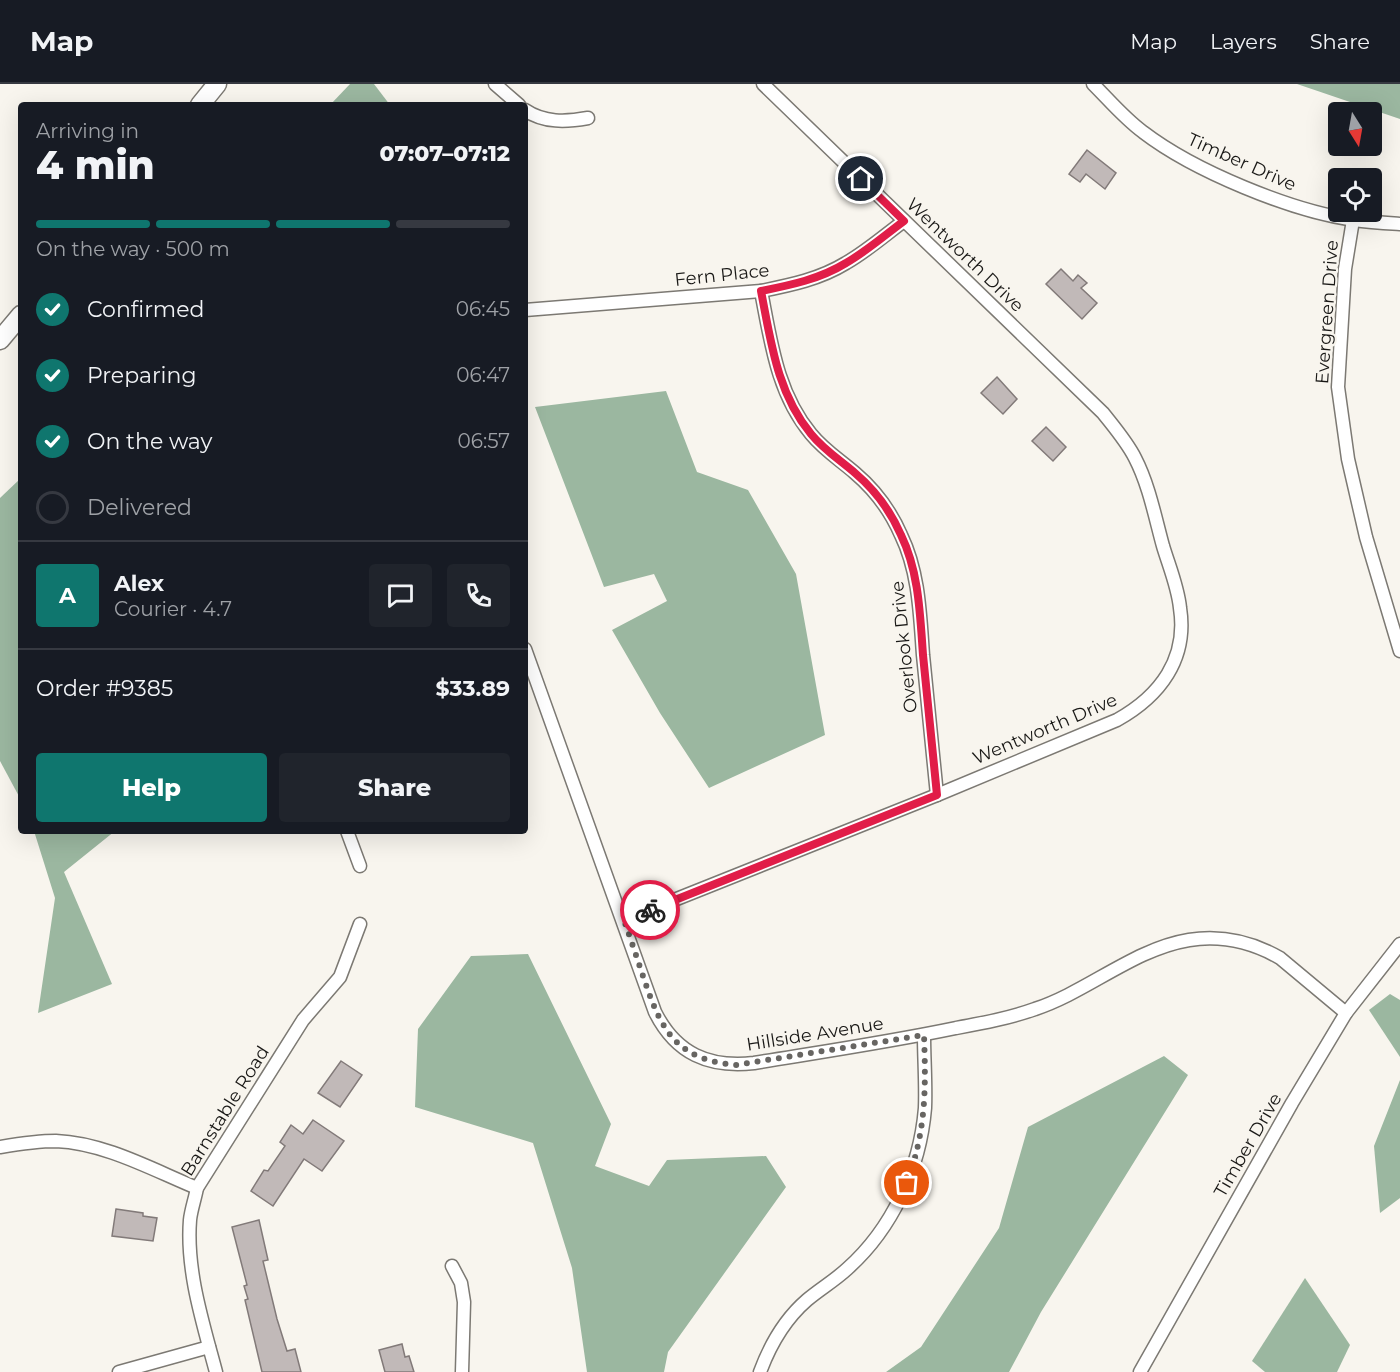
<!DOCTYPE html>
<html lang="en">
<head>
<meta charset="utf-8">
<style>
  :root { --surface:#171b24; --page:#20242c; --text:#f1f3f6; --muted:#9ea1a6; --line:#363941; --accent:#0f766e }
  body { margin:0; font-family:Montserrat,sans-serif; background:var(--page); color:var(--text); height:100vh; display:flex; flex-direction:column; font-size:22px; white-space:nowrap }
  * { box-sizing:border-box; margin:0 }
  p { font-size:20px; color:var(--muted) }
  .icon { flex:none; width:33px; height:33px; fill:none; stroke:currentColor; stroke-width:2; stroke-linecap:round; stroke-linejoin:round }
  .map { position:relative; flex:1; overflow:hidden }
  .drawer { position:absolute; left:18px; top:18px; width:510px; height:732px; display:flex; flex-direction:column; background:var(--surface); border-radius:6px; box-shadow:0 6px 24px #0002 }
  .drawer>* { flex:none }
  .needle { width:39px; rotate:169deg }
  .tools { position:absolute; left:1328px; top:18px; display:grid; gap:12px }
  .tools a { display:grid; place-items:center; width:54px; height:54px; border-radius:6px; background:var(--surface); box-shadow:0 6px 24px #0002; font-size:30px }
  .pin { position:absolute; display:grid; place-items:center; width:51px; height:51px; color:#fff; margin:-26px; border:3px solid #fff; border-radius:50%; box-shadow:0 2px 6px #0007 }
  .courier { position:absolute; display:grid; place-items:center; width:60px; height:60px; margin:-30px; border:4px solid #e11d48; border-radius:50%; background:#fff; color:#222; box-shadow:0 2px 8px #0007 }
  .summary em { font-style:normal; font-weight:800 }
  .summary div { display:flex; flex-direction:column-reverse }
  .summary { display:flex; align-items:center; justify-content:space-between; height:102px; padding:0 18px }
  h1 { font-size:39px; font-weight:800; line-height:45px }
  .bar { display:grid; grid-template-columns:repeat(4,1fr); gap:9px 6px; align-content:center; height:72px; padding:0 18px }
  .bar i { height:8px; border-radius:4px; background:var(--line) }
  .bar .active { background:var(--accent) }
  .bar p { grid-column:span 4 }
  .line { display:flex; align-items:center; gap:15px; padding:0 18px; border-top:2px solid var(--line) }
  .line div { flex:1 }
  .round { display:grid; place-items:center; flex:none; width:63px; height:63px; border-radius:6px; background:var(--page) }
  ol { padding:0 18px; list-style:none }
  li { display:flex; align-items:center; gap:18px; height:66px }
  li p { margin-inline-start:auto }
  li .icon { padding:6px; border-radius:50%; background:var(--accent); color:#fff; stroke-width:4 }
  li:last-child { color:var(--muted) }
  li i { width:33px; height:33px; border:3px solid var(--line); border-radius:50% }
  .primary-button { display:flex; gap:12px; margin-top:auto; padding:12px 18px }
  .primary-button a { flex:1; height:69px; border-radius:6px; background:var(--accent); color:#fff; font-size:24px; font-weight:800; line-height:69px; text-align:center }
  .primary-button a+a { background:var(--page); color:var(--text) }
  header { display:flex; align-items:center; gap:36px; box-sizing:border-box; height:84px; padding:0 30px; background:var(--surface); border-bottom:2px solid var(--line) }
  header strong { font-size:28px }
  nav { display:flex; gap:33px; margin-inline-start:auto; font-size:21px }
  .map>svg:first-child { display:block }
  .forest { fill:#9bb7a0 }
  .building { fill:#c1b9b8; stroke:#827a79; stroke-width:1.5 }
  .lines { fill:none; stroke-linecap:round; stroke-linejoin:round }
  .minor-casing { stroke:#7c7973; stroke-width:15 }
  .secondary-casing { stroke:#7c7973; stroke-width:21 }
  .minor { stroke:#fff; stroke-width:12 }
  .secondary { stroke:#fff; stroke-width:18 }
  .done { stroke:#676562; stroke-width:6; stroke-dasharray:0 10.8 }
  .route { stroke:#e11d48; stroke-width:8 }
  .labels { text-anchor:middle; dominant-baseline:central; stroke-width:4.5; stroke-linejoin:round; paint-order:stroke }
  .street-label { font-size:18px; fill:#191816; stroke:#f8f5ee }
</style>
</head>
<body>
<header>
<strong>Map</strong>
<nav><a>Map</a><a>Layers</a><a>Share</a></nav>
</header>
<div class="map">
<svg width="1400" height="1288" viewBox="0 0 1400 1288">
  <rect width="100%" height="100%" fill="#f8f5ee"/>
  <g class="forest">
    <path d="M350,0H374L390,21H330Z"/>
    <path d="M1297,0H1400V35Z"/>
    <path d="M666,307L697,388L748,406L796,490L825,651L709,704L660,629L612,546L667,517L654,490L604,503L535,323Z"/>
    <path d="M21,394V716L0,677V414Z"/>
    <path d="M34,747H115L64,788L112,900L38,929L55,814Z"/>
    <path d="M528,870L611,1040L595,1082L649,1102L667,1076L766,1072L786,1103L668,1268L664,1288H587L572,1184L533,1059L415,1023L418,945L471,872Z"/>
    <path d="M1390,910L1400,916V973L1369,926Z"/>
    <path d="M1164,972L1188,991L1041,1228L1009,1288H886L921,1263L999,1144L1028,1043Z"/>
    <path d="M1400,996V1114L1380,1129L1374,1062Z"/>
    <path d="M1305,1194L1350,1261L1337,1288H1265L1252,1277Z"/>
  </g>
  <g class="building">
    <path d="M1087,66L1116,89L1105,105L1086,90L1080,98L1069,90Z"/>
    <path d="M1061,185L1073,197L1078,191L1087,199L1081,204L1097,219L1082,235L1046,200Z"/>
    <path d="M997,293L1017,315L1003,330L981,309Z"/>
    <path d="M1046,343L1066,363L1053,377L1032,357Z"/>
    <path d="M341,977L362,991L340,1023L318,1009Z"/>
    <path d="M313,1036L344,1057L322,1087L304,1075L273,1122L251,1107L264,1086L268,1087L285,1062L280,1058L291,1041L303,1050Z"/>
    <path d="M116,1125L143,1129V1132L157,1134L153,1157L112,1152Z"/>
    <path d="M259,1136L268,1176L263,1177L277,1235L287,1267L295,1265L301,1288H262L245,1216L248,1215L244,1202L247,1201L232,1143Z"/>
    <path d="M402,1260L405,1273L409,1272L414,1288H385L379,1266Z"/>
  </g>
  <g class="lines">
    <defs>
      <g id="minor">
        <path d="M495,0L519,21"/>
        <path d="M1093,0C1109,16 1125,35 1143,48C1194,87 1291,127 1354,136C1369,138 1385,139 1400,140"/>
        <path d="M525,26C544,39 566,38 588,34"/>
        <path d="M1353,136L1345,185L1338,303L1348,375L1366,453L1400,567"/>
        <path d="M761,207C771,258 777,309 811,350C824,366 840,376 855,389C875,406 891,428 901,451C919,488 920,530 923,571C928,617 932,664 937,711"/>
        <path d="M525,226L761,207C791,201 820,195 846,179C867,167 885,151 904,137"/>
        <path d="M525,565L655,928C676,970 709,984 754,979C821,968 889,958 956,944C983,939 1010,934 1035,925C1087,908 1134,865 1189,856C1221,851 1252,858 1280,874L1346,929"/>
        <path d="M347,747L360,782"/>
        <path d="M624,836L937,711L1117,636C1160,612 1188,575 1180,524C1178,503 1169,482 1163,462C1155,433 1149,401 1135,374C1127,358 1114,343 1103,329L763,0"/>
        <path d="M0,1063C18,1060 37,1057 56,1057C105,1059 153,1086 197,1104"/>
        <path d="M452,1182L461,1199L464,1218L462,1288"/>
        <path d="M119,1288L209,1263"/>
        <path d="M216,1288C203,1239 186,1187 190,1136C191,1126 195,1115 197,1104L303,936L340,893L360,840"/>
        <path d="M760,1288C770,1261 785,1235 807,1216C820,1205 834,1197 847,1185C892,1145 920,1085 925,1024C926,1000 924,975 924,951"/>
        <path d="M1140,1288L1292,1019L1346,929L1400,860"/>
      </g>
      <g id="secondary">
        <path d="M200,21L217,0"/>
        <path d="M0,256L21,231"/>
      </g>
    </defs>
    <use href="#minor" class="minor-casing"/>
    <use href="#secondary" class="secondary-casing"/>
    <use href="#minor" class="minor"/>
    <use href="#secondary" class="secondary"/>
  </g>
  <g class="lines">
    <path class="done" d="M650,826L624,836C631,856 638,877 645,898C662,948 678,976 736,981L924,951C926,1006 926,1046 907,1099"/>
    <path class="route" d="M650,826L937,711C932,664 928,617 923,571C920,530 919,488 901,451C891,428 875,406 855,389C840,376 824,366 811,350C777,309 771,258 761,207C791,201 820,195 846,179C867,167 885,151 904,137L861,95"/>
  </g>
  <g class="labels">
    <g class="street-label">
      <text transform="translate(1242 78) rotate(24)">Timber Drive</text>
      <text transform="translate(965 171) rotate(44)">Wentworth Drive</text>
      <text transform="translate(722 191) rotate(-6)">Fern Place</text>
      <text transform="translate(1327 228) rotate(-86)">Evergreen Drive</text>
      <text transform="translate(904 563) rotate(-96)">Overlook Drive</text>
      <text transform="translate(1045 645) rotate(-23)">Wentworth Drive</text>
      <text transform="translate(815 950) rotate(-9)">Hillside Avenue</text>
      <text transform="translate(225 1027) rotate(-58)">Barnstable Road</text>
      <text transform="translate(1248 1061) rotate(-60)">Timber Drive</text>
    </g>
  </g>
</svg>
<div class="tools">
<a><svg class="needle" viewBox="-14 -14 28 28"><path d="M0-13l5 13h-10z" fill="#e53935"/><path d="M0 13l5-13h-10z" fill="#9ea1a6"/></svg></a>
<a><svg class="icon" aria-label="locate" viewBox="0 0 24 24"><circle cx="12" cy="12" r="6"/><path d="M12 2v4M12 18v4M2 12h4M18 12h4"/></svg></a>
</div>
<div class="pin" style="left:907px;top:1099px;background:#ea580c"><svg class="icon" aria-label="bag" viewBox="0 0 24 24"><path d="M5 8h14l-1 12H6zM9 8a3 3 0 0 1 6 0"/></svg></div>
<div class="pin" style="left:861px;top:95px;background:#1f2937"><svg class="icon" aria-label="home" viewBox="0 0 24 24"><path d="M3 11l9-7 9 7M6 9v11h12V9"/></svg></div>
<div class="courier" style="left:650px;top:826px"><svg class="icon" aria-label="bike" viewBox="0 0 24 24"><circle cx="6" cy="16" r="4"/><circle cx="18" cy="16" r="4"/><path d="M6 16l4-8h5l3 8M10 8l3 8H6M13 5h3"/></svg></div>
<section class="drawer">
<div class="summary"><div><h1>4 min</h1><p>Arriving in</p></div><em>07:07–07:12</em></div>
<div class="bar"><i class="active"></i><i class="active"></i><i class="active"></i><i></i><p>On the way · 500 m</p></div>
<ol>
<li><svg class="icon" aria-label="check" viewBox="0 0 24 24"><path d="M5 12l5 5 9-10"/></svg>Confirmed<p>06:45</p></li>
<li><svg class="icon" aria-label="check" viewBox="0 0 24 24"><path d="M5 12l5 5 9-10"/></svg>Preparing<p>06:47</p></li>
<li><svg class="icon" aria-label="check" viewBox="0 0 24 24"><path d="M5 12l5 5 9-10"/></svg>On the way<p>06:57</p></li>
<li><i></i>Delivered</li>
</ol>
<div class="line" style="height:108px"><b class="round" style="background:var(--accent);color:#fff">A</b><div><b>Alex</b><p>Courier · 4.7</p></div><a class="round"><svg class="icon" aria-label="chat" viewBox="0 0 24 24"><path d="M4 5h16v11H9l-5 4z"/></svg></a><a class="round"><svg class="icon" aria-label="phone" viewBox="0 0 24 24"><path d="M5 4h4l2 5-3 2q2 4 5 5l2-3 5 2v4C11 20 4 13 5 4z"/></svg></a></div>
<div class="line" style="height:78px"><div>Order #9385</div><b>$33.89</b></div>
<div class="primary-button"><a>Help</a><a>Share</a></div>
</section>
</div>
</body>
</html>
